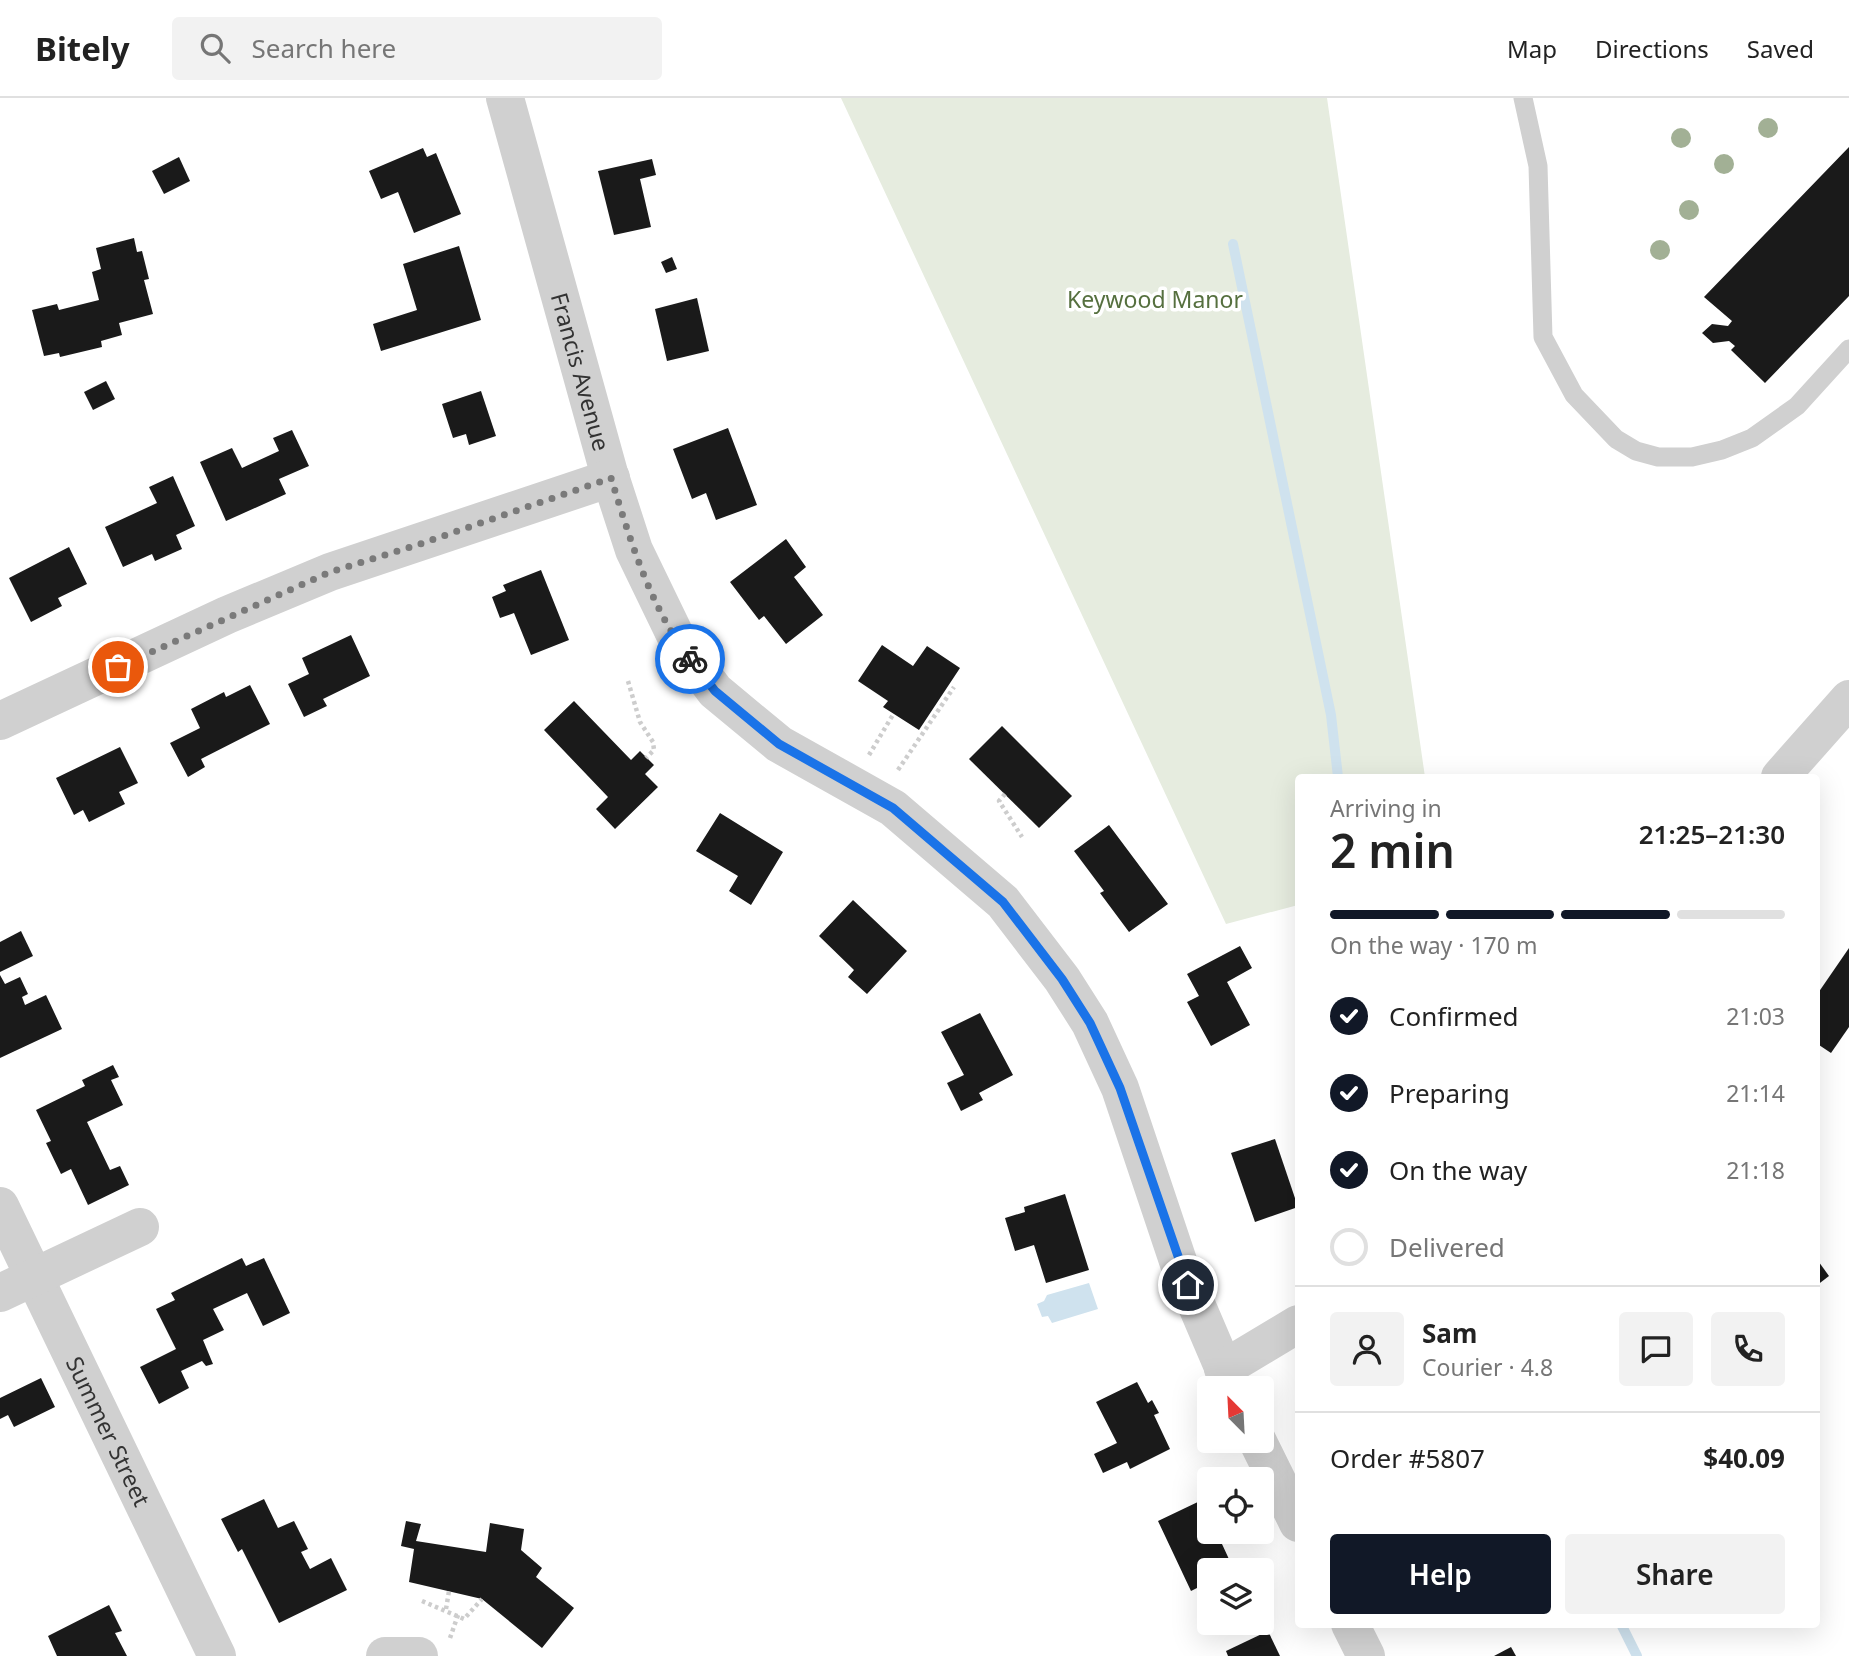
<!DOCTYPE html>
<html lang="en">
<head>
<meta charset="utf-8">
<style>
  :root { --surface:#fff; --page:#f2f2f2; --text:#222; --muted:#767676; --line:#e0e0e0; --accent:#111827 }
  body { margin:0; font-family:"Noto Sans",sans-serif; background:var(--page); color:var(--text); height:100vh; display:flex; flex-direction:column; font-size:26px; white-space:nowrap }
  * { box-sizing:border-box; margin:0 }
  p { font-size:23px; color:var(--muted) }
  .icon { flex:none; width:38px; height:38px; fill:none; stroke:currentColor; stroke-width:2; stroke-linecap:round; stroke-linejoin:round }
  .map { position:relative; flex:1; overflow:hidden }
  .drawer { position:absolute; left:1295px; top:676px; width:525px; height:854px; display:flex; flex-direction:column; background:var(--surface); border-radius:7px; box-shadow:0 7px 28px #0002 }
  .drawer>* { flex:none }
  .needle { width:46px; rotate:336deg }
  .buttons { position:absolute; left:1197px; top:1278px; display:grid; gap:14px }
  .buttons a { display:grid; place-items:center; width:77px; height:77px; border-radius:7px; background:var(--surface); box-shadow:0 7px 28px #0002; font-size:35px }
  .pin { position:absolute; display:grid; place-items:center; width:60px; height:60px; color:#fff; margin:-30px; border:4px solid #fff; border-radius:50%; box-shadow:0 2px 7px #0007 }
  .courier { position:absolute; display:grid; place-items:center; width:70px; height:70px; margin:-35px; border:5px solid #1a73e8; border-radius:50%; background:#fff; color:#222; box-shadow:0 2px 9px #0007 }
  .overview em { font-style:normal; font-weight:600 }
  .overview div { display:flex; flex-direction:column-reverse }
  .overview { display:flex; align-items:center; justify-content:space-between; height:119px; padding:0 35px }
  h1 { font-size:46px; font-weight:600; line-height:52px }
  .bar { display:grid; grid-template-columns:repeat(4,1fr); gap:10px 7px; align-content:center; height:84px; padding:0 35px }
  .bar i { height:9px; border-radius:5px; background:var(--line) }
  .bar .active { background:var(--accent) }
  .bar p { grid-column:span 4 }
  .line { display:flex; align-items:center; gap:18px; padding:0 35px; border-top:2px solid var(--line) }
  .line div { flex:1 }
  .round { display:grid; place-items:center; flex:none; width:74px; height:74px; border-radius:7px; background:var(--page) }
  ol { padding:0 35px; list-style:none }
  li { display:flex; align-items:center; gap:21px; height:77px }
  li p { margin-inline-start:auto }
  li .icon { padding:7px; border-radius:50%; background:var(--accent); color:#fff; stroke-width:4 }
  li:last-child { color:var(--muted) }
  li i { width:38px; height:38px; border:4px solid var(--line); border-radius:50% }
  .button { display:flex; gap:14px; margin-top:auto; padding:14px 35px }
  .button a { flex:1; height:80px; border-radius:7px; background:var(--accent); color:#fff; font-size:28px; font-weight:600; line-height:80px; text-align:center }
  .button a+a { background:var(--page); color:var(--text) }
  header { display:flex; align-items:center; gap:42px; box-sizing:border-box; height:98px; padding:0 35px; background:var(--surface); border-bottom:2px solid var(--line) }
  header strong { font-size:33px }
  nav { display:flex; gap:38px; margin-inline-start:auto; font-size:24px }
  .search { width:490px; height:63px; background:var(--page); display:flex; align-items:center; gap:18px; box-sizing:border-box; padding:0 24px; border-radius:7px; color:var(--muted); font-size:26px }
  .map>svg:first-child { display:block }
  .green { fill:#e6ecdf }
  .water { fill:#cfe2ee }
  .lines { fill:none; stroke-linecap:round; stroke-linejoin:round }
  .stream { stroke:#cfe2ee; stroke-width:10 }
  .building { fill:#1a1a1a }
  .path { stroke:#cdcdcd; stroke-width:4.5; stroke-dasharray:3.5 3.5; stroke-linecap:butt }
  .lane { stroke:#d0d0d0; stroke-width:19 }
  .street { stroke:#d0d0d0; stroke-width:38 }
  .tree { fill:#a2b095 }
  .done { stroke:#7a7a7a; stroke-width:7; stroke-dasharray:0 12.6 }
  .route { stroke:#1a73e8; stroke-width:9 }
  .labels { text-anchor:middle; dominant-baseline:central; stroke-width:7; stroke-linejoin:round; paint-order:stroke }
  .park-label { font-size:23px; fill:#56703f; stroke:#fff }
  .street-label { font-size:23px; fill:#333; stroke:#fff }
</style>
</head>
<body>
<header>
<strong>Bitely</strong>
<div class="search"><svg class="icon" aria-label="search" viewBox="0 0 24 24"><circle cx="10" cy="10" r="6"/><path d="M15 15l6 6"/></svg>Search here</div>
<nav><a>Map</a><a>Directions</a><a>Saved</a></nav>
</header>
<div class="map">
<svg width="1849" height="1558" viewBox="0 0 1849 1558">
  <rect width="100%" height="100%" fill="#fff"/>
  <path class="green" d="M841,0H1327L1425,679H1298V807L1226,826Z"/>
  <path class="water" d="M1089,1185L1098,1211L1052,1225L1048,1218L1042,1219L1037,1206L1044,1203L1047,1197Z"/>
  <g class="lines">
    <g class="stream">
      <path d="M1233,146L1331,617L1338,679"/>
      <path d="M1621,1526L1637,1558"/>
    </g>
  </g>
  <g class="building">
    <path d="M1849,49V198L1765,285L1731,252L1735,248L1729,243L1713,245L1702,235L1712,226L1728,228L1732,223L1704,199Z"/>
    <path d="M423,50L427,59L436,55L461,116L414,135L398,94L381,101L369,73Z"/>
    <path d="M179,59L190,83L164,96L152,73Z"/>
    <path d="M652,61L656,77L640,81L651,129L614,137L598,73Z"/>
    <path d="M134,140L137,154L142,153L149,181L144,182L153,216L119,225L122,237L101,243L102,249L60,259L59,255L44,258L32,212L57,206L59,212L99,202L92,174L101,171L96,150Z"/>
    <path d="M459,148L481,222L381,253L373,226L417,212L403,166Z"/>
    <path d="M672,159L677,171L666,175L661,164Z"/>
    <path d="M697,200L709,253L667,263L655,211Z"/>
    <path d="M106,283L115,301L93,312L84,294Z"/>
    <path d="M481,293L496,338L469,347L466,336L453,340L442,306Z"/>
    <path d="M728,330L757,407L716,422L706,395L692,401L673,351Z"/>
    <path d="M292,332L309,368L279,381L286,396L226,423L200,364L232,350L242,370L279,353L273,340Z"/>
    <path d="M173,378L195,428L176,437L182,451L155,463L152,456L123,469L105,429L157,405L149,389Z"/>
    <path d="M786,441L806,469L794,479L823,517L786,546L764,518L759,522L730,484Z"/>
    <path d="M69,449L87,486L58,500L62,508L31,524L9,480Z"/>
    <path d="M541,472L569,542L531,557L514,515L500,520L492,499L506,493L503,487Z"/>
    <path d="M351,537L370,578L323,601L327,608L304,619L288,586L309,576L302,560Z"/>
    <path d="M882,547L913,568L927,548L960,570L919,632L883,609L888,603L858,583Z"/>
    <path d="M250,587L270,626L201,661L205,669L188,679L170,645L200,630L191,611L224,594L226,599Z"/>
    <path d="M574,603L631,662L640,653L654,667L645,676L658,689L615,731L596,711L608,699L544,632Z"/>
    <path d="M1002,628L1072,698L1039,730L969,661Z"/>
    <path d="M120,649L138,685L119,694L125,706L89,724L83,712L74,717L56,680Z"/>
    <path d="M720,715L783,754L751,807L729,793L738,778L696,753Z"/>
    <path d="M1109,727L1168,806L1129,834L1100,795L1104,793L1074,753Z"/>
    <path d="M853,802L907,853L867,896L848,879L854,872L819,838Z"/>
    <path d="M21,833L33,858L0,874V844Z"/>
    <path d="M1240,848L1252,870L1227,884L1250,927L1211,948L1187,904L1199,898L1187,876Z"/>
    <path d="M1849,850V929L1831,955L1816,945V898Z"/>
    <path d="M0,877L5,886L20,879L28,896L22,899L25,907L46,897L62,931L0,960Z"/>
    <path d="M980,915L1013,977L979,995L983,1002L961,1013L947,985L964,977L941,934Z"/>
    <path d="M113,967L119,979L111,982L123,1007L87,1024L110,1072L120,1068L129,1087L88,1107L71,1071L61,1076L46,1045L51,1043L36,1012L85,988L82,982Z"/>
    <path d="M1275,1041L1298,1109L1255,1124L1231,1055Z"/>
    <path d="M1065,1096L1089,1172L1046,1185L1034,1147L1015,1153L1005,1120L1025,1114L1024,1109Z"/>
    <path d="M242,1160L246,1168L264,1160L290,1215L263,1228L247,1195L213,1211L224,1232L203,1242L213,1266L206,1268L202,1263L181,1273L189,1290L159,1306L140,1269L176,1251L156,1211L175,1202L171,1195Z"/>
    <path d="M1816,1160L1829,1178L1816,1188Z"/>
    <path d="M41,1280L55,1309L14,1329L8,1317L0,1321V1300Z"/>
    <path d="M1137,1284L1148,1305L1152,1302L1159,1315L1154,1317L1170,1351L1130,1371L1127,1364L1103,1375L1094,1356L1117,1345L1096,1304Z"/>
    <path d="M264,1401L278,1430L294,1423L308,1451L301,1454L310,1471L331,1460L347,1492L279,1525L242,1451L238,1454L221,1421Z"/>
    <path d="M1202,1402L1209,1418V1433H1216L1234,1472H1209V1484L1191,1493L1158,1423Z"/>
    <path d="M406,1423L421,1426L416,1443L486,1454L490,1425L524,1431L521,1452L542,1470L536,1479L574,1510L542,1550L482,1501L409,1484L414,1451L401,1448Z"/>
    <path d="M109,1507L122,1533L115,1535L127,1558H57L48,1538Z"/>
    <path d="M1268,1533L1280,1558H1228L1226,1553Z"/>
    <path d="M1511,1549L1516,1558H1494Z"/>
  </g>
  <g class="lines">
    <g class="path">
      <path d="M628,583L640,624L653,644L654,652L646,660"/>
      <path d="M869,657L894,615"/>
      <path d="M898,672L954,589"/>
      <path d="M1005,696L999,703L1022,739"/>
      <path d="M422,1503L464,1521L482,1501"/>
      <path d="M446,1511L449,1493"/>
      <path d="M450,1540L458,1517"/>
    </g>
    <path class="lane" d="M1523,0L1538,68L1543,239L1574,297L1616,341L1636,353L1658,359H1692L1722,352L1752,340L1797,308L1849,251"/>
    <g class="street">
      <path id="s1" d="M505,0L609,375L634,452L679,545L715,593L779,646L893,710L1003,804L1062,881L1090,925L1120,990L1179,1166L1232,1290"/>
      <path d="M0,623L227,517L330,474L611,380"/>
      <path d="M1780,679L1849,601"/>
      <path id="s2" d="M0,1108L217,1558"/>
      <path d="M0,1195L140,1129"/>
      <path d="M1223,1271L1298,1226"/>
      <path d="M1257,1342L1298,1425"/>
      <path d="M1350,1526L1366,1558"/>
      <path d="M385,1558H419"/>
    </g>
  </g>
  <g class="tree">
    <circle cx="1768" cy="30" r="10"/>
    <circle cx="1681" cy="40" r="10"/>
    <circle cx="1724" cy="66" r="10"/>
    <circle cx="1689" cy="112" r="10"/>
    <circle cx="1660" cy="152" r="10"/>
  </g>
  <g class="lines">
    <path class="done" d="M118,569L330,474L417,447L611,380C630,441 650,509 690,561"/>
    <path class="route" d="M690,561L715,593L779,646L893,710L1003,804L1062,881L1090,925L1120,990L1188,1187"/>
  </g>
  <g class="labels">
    <g class="park-label">
      <text x="1155" y="201">Keywood Manor</text>
    </g>
    <g class="street-label">
      <text stroke="none"><textPath href="#s1" startOffset="284">Francis Avenue</textPath></text>
      <text stroke="none"><textPath href="#s2" startOffset="250">Summer Street</textPath></text>
    </g>
  </g>
</svg>
<div class="buttons">
<a><svg class="needle" viewBox="-14 -14 28 28"><path d="M0-13l5 13h-10z" fill="#e53935"/><path d="M0 13l5-13h-10z" fill="#767676"/></svg></a>
<a><svg class="icon" aria-label="locate" viewBox="0 0 24 24"><circle cx="12" cy="12" r="6"/><path d="M12 2v4M12 18v4M2 12h4M18 12h4"/></svg></a>
<a><svg class="icon" aria-label="layers" viewBox="0 0 24 24"><path d="M12 4l9 5-9 5-9-5zM3 14l9 5 9-5"/></svg></a>
</div>
<div class="pin" style="left:118px;top:569px;background:#ea580c"><svg class="icon" aria-label="bag" viewBox="0 0 24 24"><path d="M5 8h14l-1 12H6zM9 8a3 3 0 0 1 6 0"/></svg></div>
<div class="pin" style="left:1188px;top:1187px;background:#1f2937"><svg class="icon" aria-label="home" viewBox="0 0 24 24"><path d="M3 11l9-7 9 7M6 9v11h12V9"/></svg></div>
<div class="courier" style="left:690px;top:561px"><svg class="icon" aria-label="bike" viewBox="0 0 24 24"><circle cx="6" cy="16" r="4"/><circle cx="18" cy="16" r="4"/><path d="M6 16l4-8h5l3 8M10 8l3 8H6M13 5h3"/></svg></div>
<section class="drawer">
<div class="overview"><div><h1>2 min</h1><p>Arriving in</p></div><em>21:25–21:30</em></div>
<div class="bar"><i class="active"></i><i class="active"></i><i class="active"></i><i></i><p>On the way · 170 m</p></div>
<ol>
<li><svg class="icon" aria-label="check" viewBox="0 0 24 24"><path d="M5 12l5 5 9-10"/></svg>Confirmed<p>21:03</p></li>
<li><svg class="icon" aria-label="check" viewBox="0 0 24 24"><path d="M5 12l5 5 9-10"/></svg>Preparing<p>21:14</p></li>
<li><svg class="icon" aria-label="check" viewBox="0 0 24 24"><path d="M5 12l5 5 9-10"/></svg>On the way<p>21:18</p></li>
<li><i></i>Delivered</li>
</ol>
<div class="line" style="height:126px"><a class="round"><svg class="icon" aria-label="person" viewBox="0 0 24 24"><circle cx="12" cy="8" r="4"/><path d="M4 21q1-7 8-7t8 7"/></svg></a><div><b>Sam</b><p>Courier · 4.8</p></div><a class="round"><svg class="icon" aria-label="chat" viewBox="0 0 24 24"><path d="M4 5h16v11H9l-5 4z"/></svg></a><a class="round"><svg class="icon" aria-label="phone" viewBox="0 0 24 24"><path d="M5 4h4l2 5-3 2q2 4 5 5l2-3 5 2v4C11 20 4 13 5 4z"/></svg></a></div>
<div class="line" style="height:91px"><div>Order #5807</div><b>$40.09</b></div>
<div class="button"><a>Help</a><a>Share</a></div>
</section>
</div>
</body>
</html>
